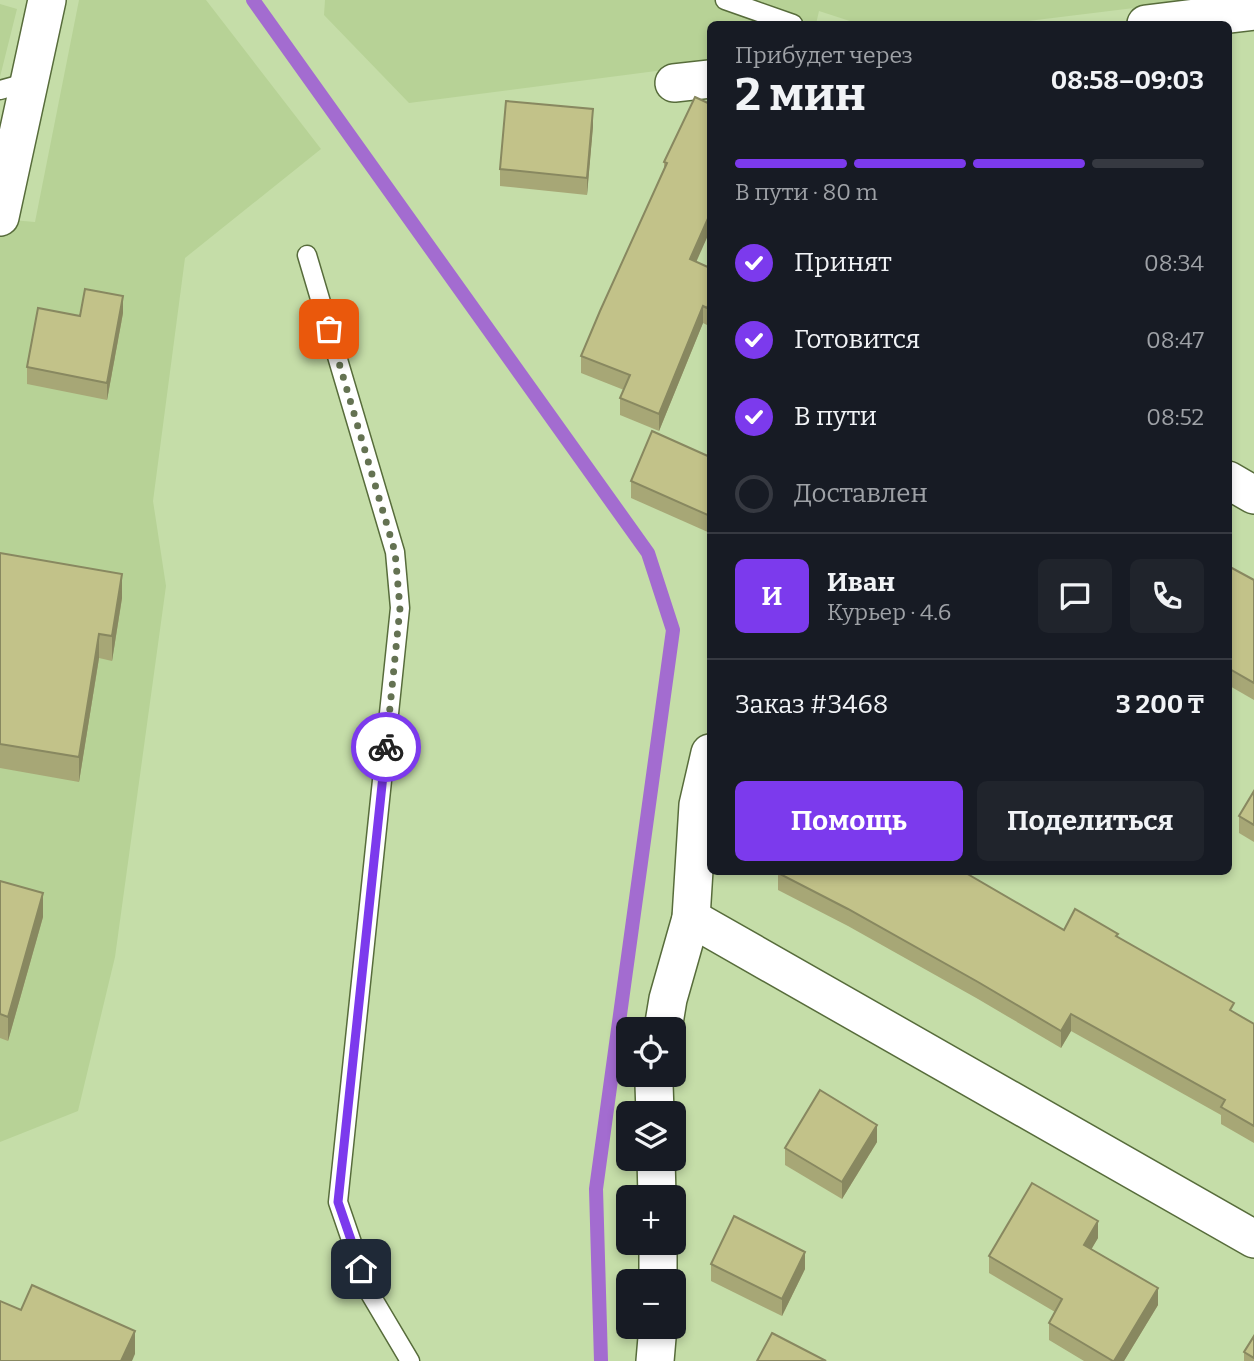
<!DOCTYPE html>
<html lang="ru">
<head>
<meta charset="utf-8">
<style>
  :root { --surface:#171b24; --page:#20242c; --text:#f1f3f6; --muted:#9ea1a6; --line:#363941; --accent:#7c3aed }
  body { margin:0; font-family:Bitter,serif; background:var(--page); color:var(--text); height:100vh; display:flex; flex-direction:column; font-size:26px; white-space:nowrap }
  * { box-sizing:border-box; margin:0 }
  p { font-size:23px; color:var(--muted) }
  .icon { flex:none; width:38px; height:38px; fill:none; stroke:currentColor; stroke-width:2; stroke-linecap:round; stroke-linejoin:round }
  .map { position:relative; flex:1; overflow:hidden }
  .sheet { position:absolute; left:707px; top:21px; width:525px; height:854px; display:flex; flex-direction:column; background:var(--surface); border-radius:10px; box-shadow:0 4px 10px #0003 }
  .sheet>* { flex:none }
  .controls { position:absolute; left:616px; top:1017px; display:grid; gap:14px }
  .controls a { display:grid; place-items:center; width:70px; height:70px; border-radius:10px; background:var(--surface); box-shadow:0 4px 10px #0003; font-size:35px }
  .pin { position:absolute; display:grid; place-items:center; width:60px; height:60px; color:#fff; margin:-30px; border-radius:14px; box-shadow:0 4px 10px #0006 }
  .courier { position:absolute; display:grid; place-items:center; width:70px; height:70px; margin:-35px; border:5px solid #7c3aed; border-radius:50%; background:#fff; color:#222; box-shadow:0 2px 9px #0007 }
  .summary em { font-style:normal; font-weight:700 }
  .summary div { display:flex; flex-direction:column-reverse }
  .summary { display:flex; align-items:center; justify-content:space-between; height:119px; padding:0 28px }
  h1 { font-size:46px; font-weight:700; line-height:52px }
  .bar { display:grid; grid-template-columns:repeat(4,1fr); gap:10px 7px; align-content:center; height:84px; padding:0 28px }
  .bar i { height:9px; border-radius:5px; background:var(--line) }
  .bar .active { background:var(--accent) }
  .bar p { grid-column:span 4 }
  .line { display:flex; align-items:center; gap:18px; padding:0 28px; border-top:2px solid var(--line) }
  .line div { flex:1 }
  .round { display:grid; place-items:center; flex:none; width:74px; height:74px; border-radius:10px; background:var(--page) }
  ol { padding:0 28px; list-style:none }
  li { display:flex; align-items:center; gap:21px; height:77px }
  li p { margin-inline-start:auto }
  li .icon { padding:7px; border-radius:50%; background:var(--accent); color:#fff; stroke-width:4 }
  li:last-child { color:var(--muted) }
  li i { width:38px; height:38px; border:4px solid var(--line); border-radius:50% }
  .action { display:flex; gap:14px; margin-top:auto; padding:14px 28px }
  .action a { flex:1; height:80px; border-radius:10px; background:var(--accent); color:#fff; font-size:28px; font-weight:700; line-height:80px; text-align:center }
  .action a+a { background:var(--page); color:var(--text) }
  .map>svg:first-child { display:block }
  .built { fill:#b7d296 }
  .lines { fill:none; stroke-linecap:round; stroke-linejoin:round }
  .stream { stroke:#a36cd0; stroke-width:14 }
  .lane-casing { stroke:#576c3b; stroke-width:21 }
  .street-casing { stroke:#576c3b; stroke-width:40 }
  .lane { stroke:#fff; stroke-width:18 }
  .street { stroke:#fff; stroke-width:37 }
  .wall { fill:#a7a776 }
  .shaded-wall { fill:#888860 }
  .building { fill:#c2c289; stroke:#888860; stroke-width:2 }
  .done { stroke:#647252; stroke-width:7; stroke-dasharray:0 12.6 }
  .route { stroke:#7c3aed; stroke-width:9 }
</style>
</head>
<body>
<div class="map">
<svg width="1254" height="1361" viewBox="0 0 1254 1361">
  <rect width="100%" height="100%" fill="#c5dda8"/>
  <g class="built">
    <path d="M79,0H206L321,149L185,258L153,501L166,586L115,957L78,1111L0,1142V219L35,222Z"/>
    <path d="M325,0H1199L1004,24H859L819,11L816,24H710V64L409,103L324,15Z"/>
    <path d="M0,4L17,9L0,77Z"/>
  </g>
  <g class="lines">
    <path class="stream" d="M253,0L648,553L673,630L596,1189L601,1361"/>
    <defs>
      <g id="lane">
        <path d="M725,0L793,24"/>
        <path d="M0,90L29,82"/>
        <path d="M307,255L395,552L400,608L338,1202L369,1292L410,1361"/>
      </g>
      <g id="street">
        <path d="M1146,24L1254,11"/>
        <path d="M674,83L710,79"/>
        <path d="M0,217L47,0"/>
        <path d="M1228,480L1254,495"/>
        <path d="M691,918L1254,1239"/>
        <path d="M663,1029L668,999L691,918L698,805L710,753"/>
        <path d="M655,1113L654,1084L656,1074"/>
        <path d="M656,1158L657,1197"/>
        <path d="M658,1242V1281"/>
        <path d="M655,1361L658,1326"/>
      </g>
    </defs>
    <use href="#lane" class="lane-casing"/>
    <use href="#street" class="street-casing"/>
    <use href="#lane" class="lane"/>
    <use href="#street" class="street"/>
  </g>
  <g class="wall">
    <path d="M695,97L696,262L710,268V317L707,325L703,323L659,431L620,415V398L624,390L581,373V356L664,169V162Z"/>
    <path d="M593,126L587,195L500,186V169Z"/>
    <path d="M123,313L107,400L27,384V367Z"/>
    <path d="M710,457V533L631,498V481Z"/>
    <path d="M0,553L122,598L112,661L99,658L79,782L0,768Z"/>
    <path d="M1228,570L1254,580V700L1228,685Z"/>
    <path d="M1254,791V842L1239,833V816Z"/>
    <path d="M778,873L1064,930L1118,937L1234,1012L1254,1024V1143L1221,1124V1115L1071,1031L1061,1048L978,999L848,926L778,890Z"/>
    <path d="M0,881L43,917L8,1041L0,1038Z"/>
    <path d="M877,1142L842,1199L785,1165V1148Z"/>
    <path d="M1098,1238L1091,1249L1158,1305L1124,1361H1084L1049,1340V1323L1055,1312L989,1273V1256Z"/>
    <path d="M711,1264L805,1269L782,1316L711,1281Z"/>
    <path d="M1254,1336V1361H1244V1352Z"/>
  </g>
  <g class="shaded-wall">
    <path d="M593,109V126L587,195V178Z"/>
    <path d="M710,214V231L690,276V259Z"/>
    <path d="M123,296V313L107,400V383Z"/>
    <path d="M710,300V317L707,325V308Z"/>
    <path d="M703,306V323L659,431V414Z"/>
    <path d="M122,574V598L112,661V636Z"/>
    <path d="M99,634V658L79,782V757Z"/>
    <path d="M43,893V917L8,1041V1017Z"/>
    <path d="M1071,1014V1031L1061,1048V1031Z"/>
    <path d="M877,1125V1142L842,1199V1182Z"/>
    <path d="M1098,1221V1238L1084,1262V1245Z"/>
    <path d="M805,1252V1269L782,1316V1299Z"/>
    <path d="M1158,1288V1305L1124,1361H1114Z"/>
    <path d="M135,1331V1354L132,1361H121Z"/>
  </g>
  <g class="building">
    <path d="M695,97L710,104V214L690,259L710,268V300L707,308L703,306L659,414L620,398L630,375L581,356L600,311L667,163L664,162Z"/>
    <path d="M506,101L593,109L587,178L500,169Z"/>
    <path d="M85,289L123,296L107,383L27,367L38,308L80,316Z"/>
    <path d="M652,431L710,457V516L631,481Z"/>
    <path d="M0,553L122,574L112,636L99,634L79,757L0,744Z"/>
    <path d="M1230,567L1254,580V683L1228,668V570Z"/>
    <path d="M1254,791V825L1239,816Z"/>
    <path d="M779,872H964L1064,930L1075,909L1118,934L1116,936L1234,1003L1230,1010L1254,1024V1126L1221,1107L1225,1100L1071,1014L1061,1031L978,982L848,909L778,873Z"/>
    <path d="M0,881L43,893L8,1017L0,1014Z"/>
    <path d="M820,1090L877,1125L842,1182L785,1148Z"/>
    <path d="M1032,1183L1098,1221L1084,1245L1158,1288L1114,1361H1113L1049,1323L1062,1299L989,1256Z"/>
    <path d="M734,1216L805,1252L782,1299L711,1264Z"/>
    <path d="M32,1285L135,1331L121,1361H0V1301L21,1310Z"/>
    <path d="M772,1333L826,1361H757Z"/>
    <path d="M1254,1336V1358L1244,1352Z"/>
  </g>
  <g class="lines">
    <path class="done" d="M329,329L395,552L400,608L386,747"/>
    <path class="route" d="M361,1269L338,1202L386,747"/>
  </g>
</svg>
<div class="controls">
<a><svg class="icon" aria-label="locate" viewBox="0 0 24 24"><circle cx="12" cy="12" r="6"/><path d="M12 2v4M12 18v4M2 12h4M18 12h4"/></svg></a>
<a><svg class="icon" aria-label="layers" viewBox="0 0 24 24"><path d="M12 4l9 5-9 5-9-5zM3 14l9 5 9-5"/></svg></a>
<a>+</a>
<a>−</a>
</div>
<div class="pin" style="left:329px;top:329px;background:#ea580c"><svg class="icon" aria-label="bag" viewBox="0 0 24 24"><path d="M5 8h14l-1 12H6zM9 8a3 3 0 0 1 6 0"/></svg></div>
<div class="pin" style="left:361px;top:1269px;background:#1f2937"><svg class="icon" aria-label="home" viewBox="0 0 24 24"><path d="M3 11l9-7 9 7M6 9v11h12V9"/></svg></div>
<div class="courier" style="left:386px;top:747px"><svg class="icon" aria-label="bike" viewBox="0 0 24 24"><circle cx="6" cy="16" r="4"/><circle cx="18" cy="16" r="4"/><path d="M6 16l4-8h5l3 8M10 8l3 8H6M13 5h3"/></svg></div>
<section class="sheet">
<div class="summary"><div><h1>2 мин</h1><p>Прибудет через</p></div><em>08:58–09:03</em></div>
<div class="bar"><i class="active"></i><i class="active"></i><i class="active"></i><i></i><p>В пути · 80 m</p></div>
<ol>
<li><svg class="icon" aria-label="check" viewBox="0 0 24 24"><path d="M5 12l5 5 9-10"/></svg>Принят<p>08:34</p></li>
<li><svg class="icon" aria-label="check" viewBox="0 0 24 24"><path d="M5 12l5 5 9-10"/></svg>Готовится<p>08:47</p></li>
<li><svg class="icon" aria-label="check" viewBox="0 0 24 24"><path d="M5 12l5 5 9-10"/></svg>В пути<p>08:52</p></li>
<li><i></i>Доставлен</li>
</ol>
<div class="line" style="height:126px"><b class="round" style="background:var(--accent);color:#fff">И</b><div><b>Иван</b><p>Курьер · 4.6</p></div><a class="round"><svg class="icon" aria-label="chat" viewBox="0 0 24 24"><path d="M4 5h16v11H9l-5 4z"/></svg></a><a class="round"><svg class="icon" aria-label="phone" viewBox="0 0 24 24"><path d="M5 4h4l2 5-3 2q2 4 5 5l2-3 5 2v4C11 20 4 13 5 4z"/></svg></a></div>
<div class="line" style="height:91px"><div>Заказ #3468</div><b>3 200 ₸</b></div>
<div class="action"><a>Помощь</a><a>Поделиться</a></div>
</section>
</div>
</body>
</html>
